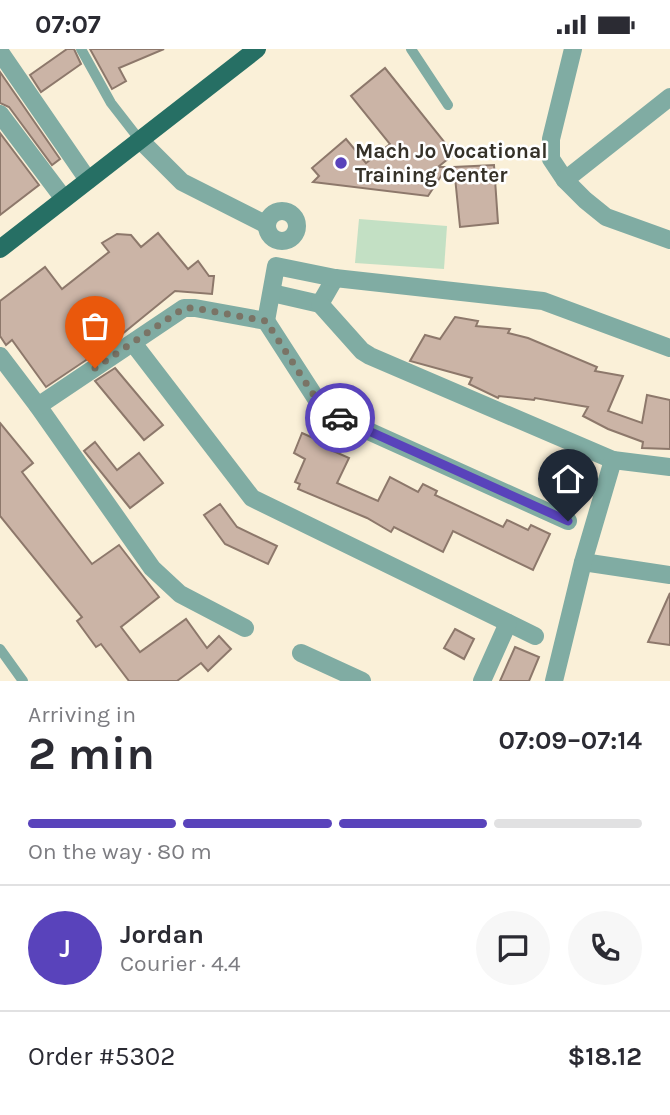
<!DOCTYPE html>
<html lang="en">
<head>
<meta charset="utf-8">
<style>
  :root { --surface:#fff; --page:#f7f7f7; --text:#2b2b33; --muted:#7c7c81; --line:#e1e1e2; --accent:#5943bb }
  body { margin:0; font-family:Karla,sans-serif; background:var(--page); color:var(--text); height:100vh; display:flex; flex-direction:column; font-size:26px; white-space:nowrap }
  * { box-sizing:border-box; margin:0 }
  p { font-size:23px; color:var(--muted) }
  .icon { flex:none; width:38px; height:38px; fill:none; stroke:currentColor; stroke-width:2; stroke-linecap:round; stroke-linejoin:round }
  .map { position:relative; height:632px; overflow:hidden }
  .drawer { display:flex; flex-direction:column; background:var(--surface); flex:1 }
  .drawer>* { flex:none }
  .pin { position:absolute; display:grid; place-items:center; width:60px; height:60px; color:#fff; margin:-72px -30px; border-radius:50% 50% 50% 0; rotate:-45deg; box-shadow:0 0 7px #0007 }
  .pin .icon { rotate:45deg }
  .courier { position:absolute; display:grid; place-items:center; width:70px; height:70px; margin:-35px; border:5px solid #5943bb; border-radius:50%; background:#fff; color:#222; box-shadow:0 2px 9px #0007 }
  .overview em { font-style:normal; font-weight:700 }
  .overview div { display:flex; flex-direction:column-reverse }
  .overview { display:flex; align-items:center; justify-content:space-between; height:119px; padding:0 28px }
  h1 { font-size:46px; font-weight:700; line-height:52px }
  .bar { display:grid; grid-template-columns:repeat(4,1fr); gap:10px 7px; align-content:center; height:84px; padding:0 28px }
  .bar i { height:9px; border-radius:5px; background:var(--line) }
  .bar .selected { background:var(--accent) }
  .bar p { grid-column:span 4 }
  .line { display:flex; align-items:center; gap:18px; padding:0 28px; border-top:2px solid var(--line) }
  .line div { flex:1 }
  .round { display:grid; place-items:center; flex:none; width:74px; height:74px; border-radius:37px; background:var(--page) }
  .status { display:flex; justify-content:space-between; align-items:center; height:49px; padding:0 35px; background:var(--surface); direction:ltr }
  .status svg { height:19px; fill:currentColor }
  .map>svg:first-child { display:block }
  .green { fill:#c3e0c4 }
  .building { fill:#cbb4a6; stroke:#8d786b; stroke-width:2 }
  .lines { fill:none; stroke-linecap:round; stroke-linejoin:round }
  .lane { stroke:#80aca3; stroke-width:10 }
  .street { stroke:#80aca3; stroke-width:18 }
  .primary { stroke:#266f64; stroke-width:18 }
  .done { stroke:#7a7466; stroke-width:7; stroke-dasharray:0 12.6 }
  .route { stroke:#5943bb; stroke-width:9 }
  .poi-dot { fill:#5943bb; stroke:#fff; stroke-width:2.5 }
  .labels { text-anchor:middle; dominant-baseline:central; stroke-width:5; stroke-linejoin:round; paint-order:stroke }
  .poi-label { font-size:21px; font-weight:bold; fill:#353128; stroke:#fff; text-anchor:start }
</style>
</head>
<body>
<div class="status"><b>07:07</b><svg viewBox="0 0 49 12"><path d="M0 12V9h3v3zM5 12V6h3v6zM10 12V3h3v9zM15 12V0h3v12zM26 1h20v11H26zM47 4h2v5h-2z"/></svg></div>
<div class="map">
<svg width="670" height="632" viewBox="0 0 670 632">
  <rect width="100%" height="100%" fill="#faf0d8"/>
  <path class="green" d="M359,170L447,177L444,220L355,214Z"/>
  <g class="building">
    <path d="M67,0H74L81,15L41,43L30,26Z"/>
    <path d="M90,0H164L119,19L126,32L112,40Z"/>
    <path d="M385,19L454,105L438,118H447L428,147L313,133L319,127L312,119L346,90L366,114L390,95L351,47Z"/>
    <path d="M0,23L60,110L52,116L9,58L0,54Z"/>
    <path d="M0,84L39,136L0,166Z"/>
    <path d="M494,116L498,174L460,178L454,118Z"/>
    <path d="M158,184L188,220L198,212L209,227H214L212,245L175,242L110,295L46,338L12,291L6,296L0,287V252L45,218L62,240L109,203L102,194L117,185L131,186L141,198Z"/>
    <path d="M455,268L478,272L476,277L510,280L508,284L528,289L597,318L595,322L623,327L608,362L642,374L647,346L670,351V400L642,399L643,393L608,380L583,367L588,358L535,349L534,351L499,347L498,349L469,335L472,329L410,312L425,286L440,290Z"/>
    <path d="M115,319L163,376L144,391L95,332Z"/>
    <path d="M0,374L33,414L22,423L92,515L119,496L159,548L121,578L140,603L186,570L207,599L219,587L231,600L208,622L201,614L177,632H129L101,595L96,598L77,572L82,568L0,467Z"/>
    <path d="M302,384L322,393L320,396L349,409L337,434L378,452L390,428L418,443L423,435L437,442L435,446L503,478L507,471L528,481L531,476L550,485L533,521L453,482L443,503L394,478L391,483L367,469L298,440L300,435L295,433L305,410L294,404Z"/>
    <path d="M95,393L117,421L139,404L163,434L130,459L84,402Z"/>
    <path d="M220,455L237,478L277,497L268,515L225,495L204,466Z"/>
    <path d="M670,544V596L648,593Z"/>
    <path d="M455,580L474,590L464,610L444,599Z"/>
    <path d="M515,598L539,608L529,632H500Z"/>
  </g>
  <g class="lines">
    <g class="lane">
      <path d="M81,0L111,54L139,90"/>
      <path d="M411,0L448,56"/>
      <path d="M0,600L23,632"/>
    </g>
    <g class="street">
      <path d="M573,0L551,90V110L565,131L585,151L606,168L670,191"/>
      <path d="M0,3L88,131"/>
      <path d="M0,65L64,150"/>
      <path d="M139,90L182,133L267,176"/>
      <path d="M565,131L670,48"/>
      <circle cx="282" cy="177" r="15"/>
      <path d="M272,244L320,255L335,229"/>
      <path d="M320,255L362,302L370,307L613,411L670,418"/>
      <path d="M266,272L324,362L568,472"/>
      <path d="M133,294L252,449L535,587"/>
      <path d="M0,307L38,357L152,519L180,545L245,579"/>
      <path d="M38,357L184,259H195L266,272L276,217L335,229L543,252L670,299"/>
      <path d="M583,513L670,526"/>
      <path d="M301,604L362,632"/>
      <path d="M482,632L508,574"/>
      <path d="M554,632L583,513L613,411"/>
    </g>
    <path class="primary" d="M0,200L257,0"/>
  </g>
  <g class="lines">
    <path class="done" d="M95,319L184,259H195L266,272L324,362L340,369"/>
    <path class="route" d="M340,369L568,472"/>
  </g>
  <circle class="poi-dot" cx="341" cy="114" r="7"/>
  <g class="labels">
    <g class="poi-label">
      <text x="355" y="102">Mach Jo Vocational<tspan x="355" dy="24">Training Center</tspan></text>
    </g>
  </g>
</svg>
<div class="pin" style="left:95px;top:319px;background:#ea580c"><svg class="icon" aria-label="bag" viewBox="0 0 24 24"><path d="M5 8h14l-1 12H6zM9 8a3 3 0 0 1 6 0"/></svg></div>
<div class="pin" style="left:568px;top:472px;background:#1f2937"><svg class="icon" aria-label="home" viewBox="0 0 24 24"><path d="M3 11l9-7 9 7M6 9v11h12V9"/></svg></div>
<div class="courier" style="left:340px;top:369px"><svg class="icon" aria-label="car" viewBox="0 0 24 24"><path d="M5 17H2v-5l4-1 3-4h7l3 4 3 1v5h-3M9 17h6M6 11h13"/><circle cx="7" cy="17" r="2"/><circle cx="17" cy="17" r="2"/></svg></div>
</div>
<section class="drawer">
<div class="overview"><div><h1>2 min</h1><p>Arriving in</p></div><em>07:09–07:14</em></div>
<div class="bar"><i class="selected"></i><i class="selected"></i><i class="selected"></i><i></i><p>On the way · 80 m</p></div>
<div class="line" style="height:126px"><b class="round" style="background:var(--accent);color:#fff">J</b><div><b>Jordan</b><p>Courier · 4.4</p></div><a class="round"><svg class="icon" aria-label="chat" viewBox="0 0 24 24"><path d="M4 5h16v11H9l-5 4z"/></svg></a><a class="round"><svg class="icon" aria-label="phone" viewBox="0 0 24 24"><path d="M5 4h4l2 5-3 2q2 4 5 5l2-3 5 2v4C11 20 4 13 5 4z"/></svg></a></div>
<div class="line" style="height:91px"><div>Order #5302</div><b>$18.12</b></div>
</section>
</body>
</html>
